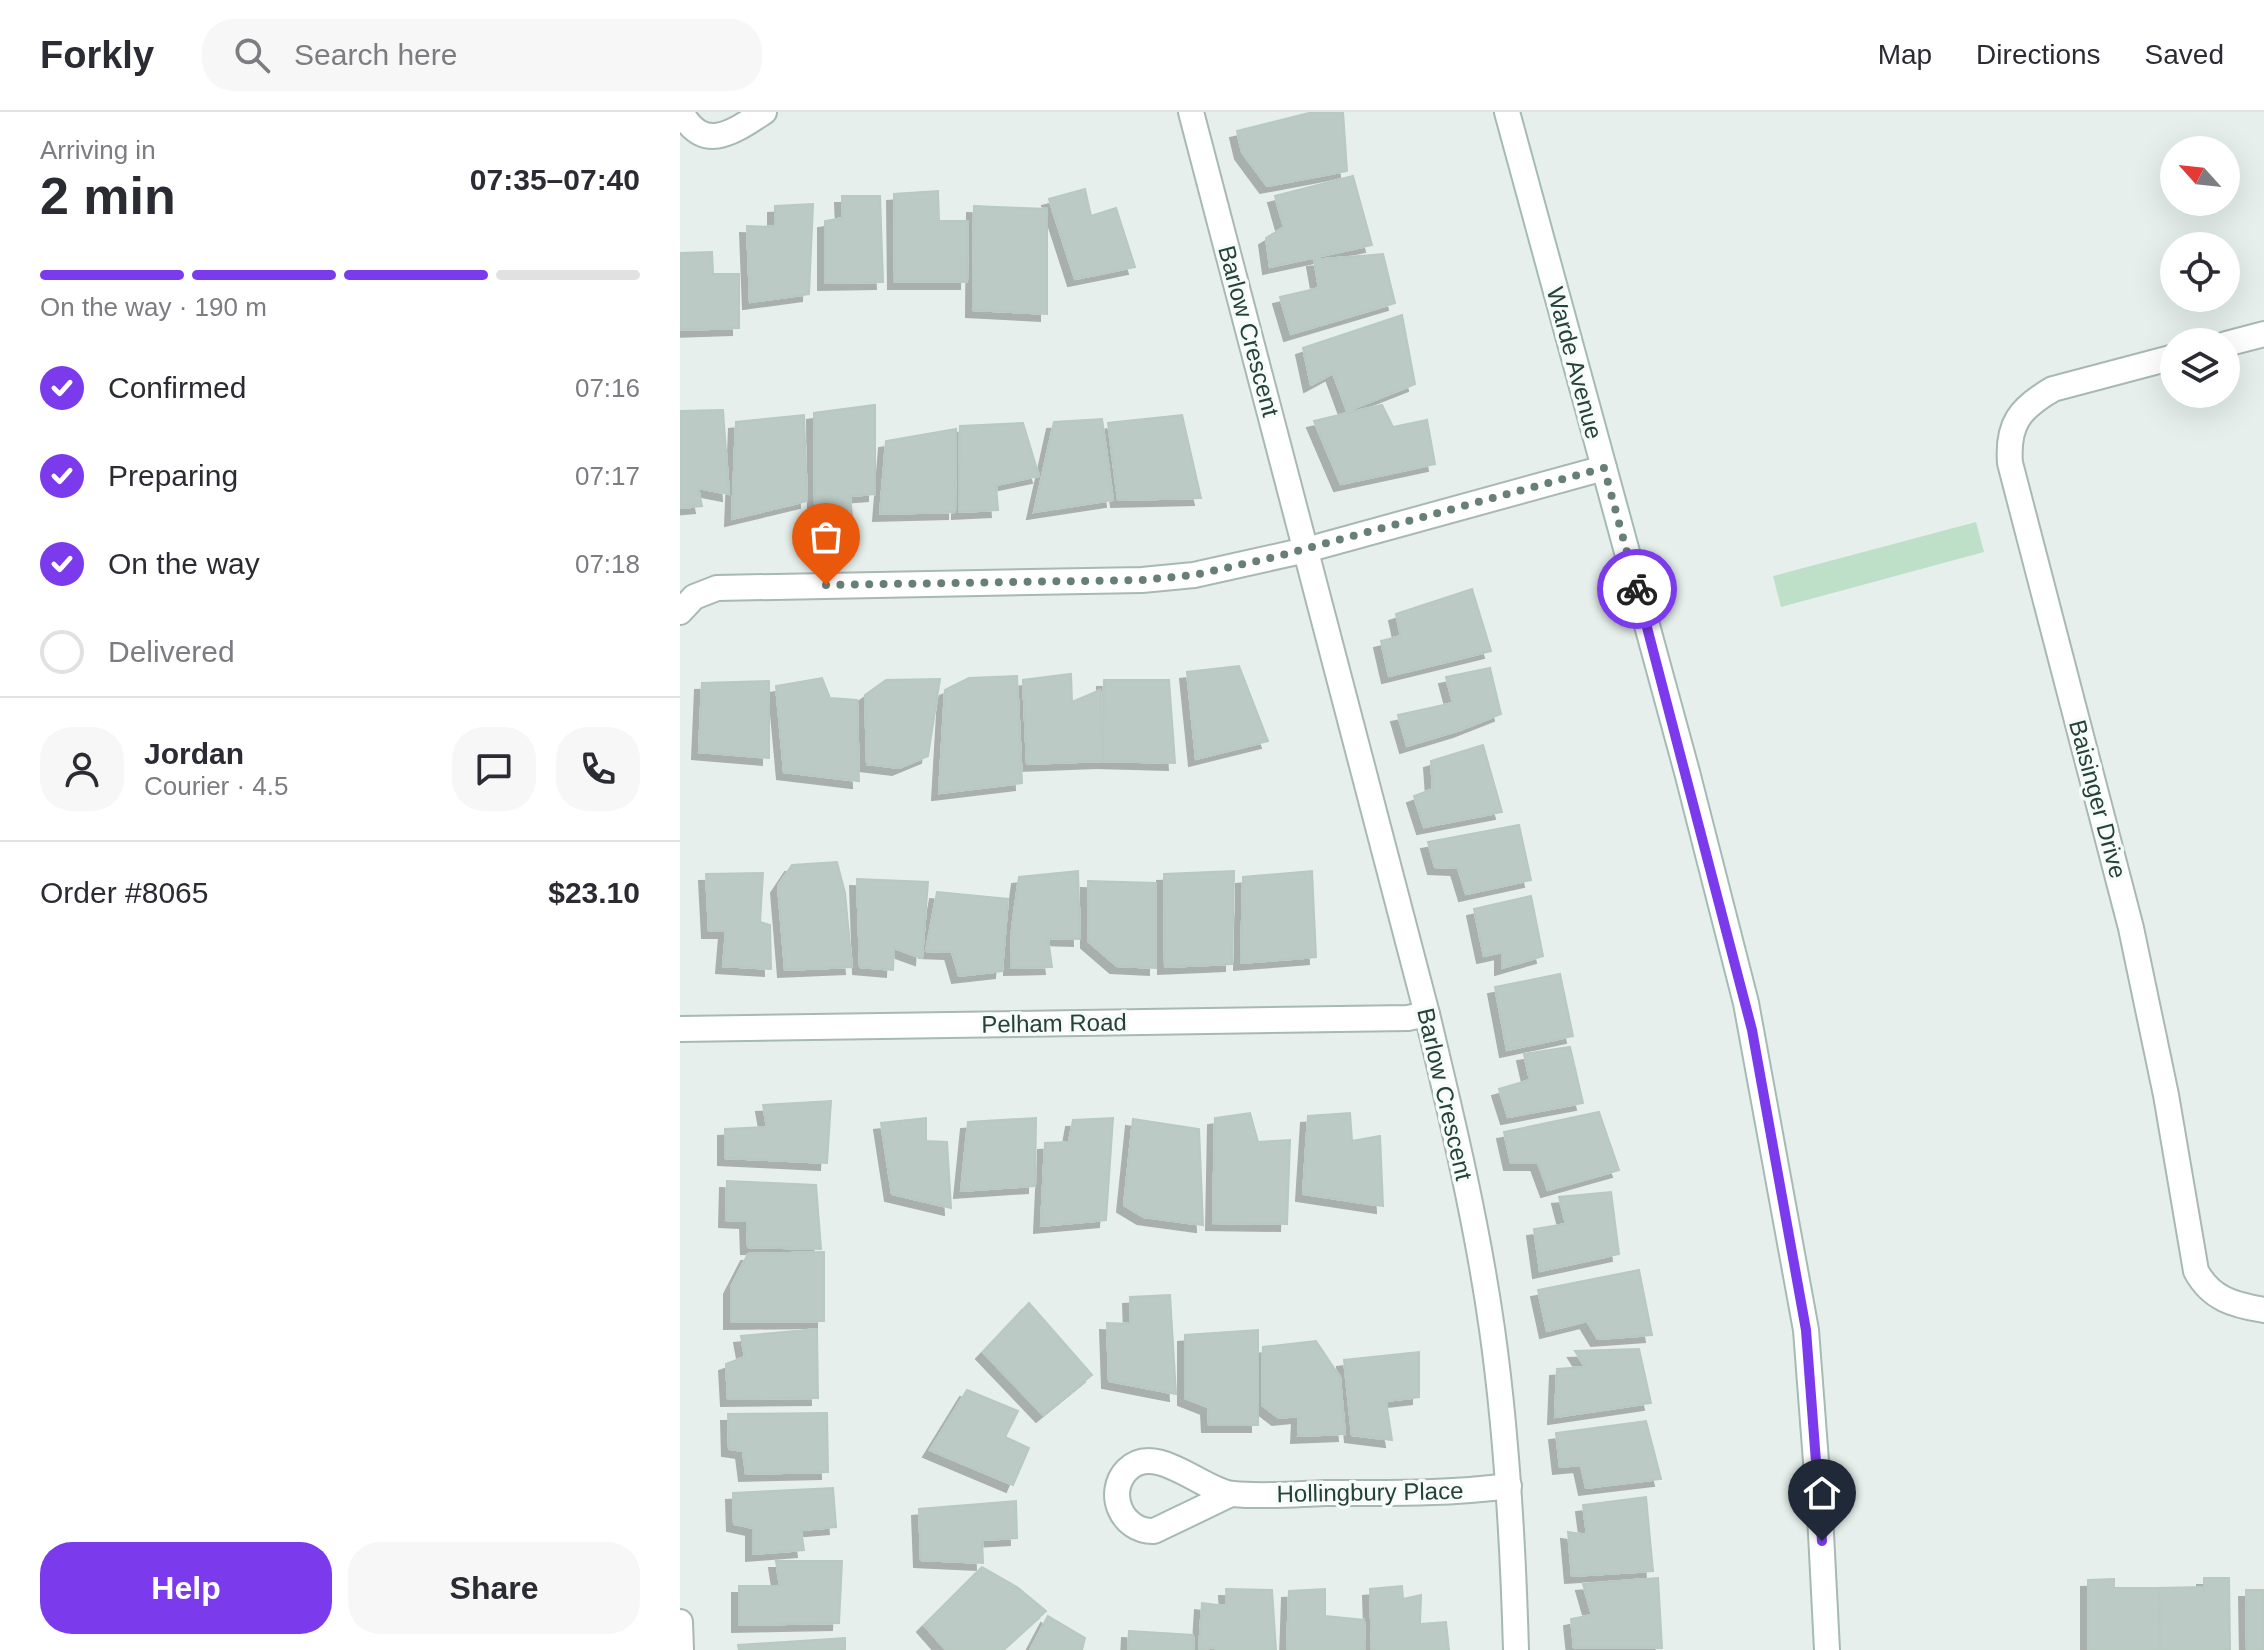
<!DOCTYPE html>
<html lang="en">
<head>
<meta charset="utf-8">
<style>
  :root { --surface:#fff; --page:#f7f7f7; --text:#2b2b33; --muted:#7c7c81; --line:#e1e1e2; --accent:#7c3aed }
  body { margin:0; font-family:Arial,sans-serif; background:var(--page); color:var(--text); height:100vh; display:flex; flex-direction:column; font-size:30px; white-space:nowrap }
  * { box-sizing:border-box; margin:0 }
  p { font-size:26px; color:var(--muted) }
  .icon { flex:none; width:44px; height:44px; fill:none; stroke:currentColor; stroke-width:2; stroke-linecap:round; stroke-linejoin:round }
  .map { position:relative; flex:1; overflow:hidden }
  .sheet { display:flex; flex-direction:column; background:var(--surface); width:680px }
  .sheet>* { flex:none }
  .needle { width:52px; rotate:297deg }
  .controls { position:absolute; left:1480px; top:24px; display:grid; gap:16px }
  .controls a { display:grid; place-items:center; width:80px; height:80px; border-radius:50%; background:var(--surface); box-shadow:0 8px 32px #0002; font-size:40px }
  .pin { position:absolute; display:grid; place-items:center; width:68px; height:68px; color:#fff; margin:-82px -34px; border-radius:50% 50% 50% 0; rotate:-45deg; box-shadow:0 0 8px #0007 }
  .pin .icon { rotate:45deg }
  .courier { position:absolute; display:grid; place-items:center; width:80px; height:80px; margin:-40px; border:6px solid #7c3aed; border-radius:50%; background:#fff; color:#222; box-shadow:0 2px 10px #0007 }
  .headline em { font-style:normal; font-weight:800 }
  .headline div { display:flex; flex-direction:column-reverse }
  .headline { display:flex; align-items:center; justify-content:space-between; height:136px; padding:0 40px }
  h1 { font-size:52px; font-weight:800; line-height:60px }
  .bar { display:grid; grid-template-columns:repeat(4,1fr); gap:12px 8px; align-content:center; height:96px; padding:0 40px }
  .bar i { height:10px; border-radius:6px; background:var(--line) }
  .bar .active { background:var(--accent) }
  .bar p { grid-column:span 4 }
  .line { display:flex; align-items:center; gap:20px; padding:0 40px; border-top:2px solid var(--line) }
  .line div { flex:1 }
  .round { display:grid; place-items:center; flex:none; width:84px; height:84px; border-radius:32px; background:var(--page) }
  ol { padding:0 40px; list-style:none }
  li { display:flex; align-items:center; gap:24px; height:88px }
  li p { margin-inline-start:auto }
  li .icon { padding:8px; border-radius:50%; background:var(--accent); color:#fff; stroke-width:4 }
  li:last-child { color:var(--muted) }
  li i { width:44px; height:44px; border:4px solid var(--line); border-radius:50% }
  .button { display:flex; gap:16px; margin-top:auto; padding:16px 40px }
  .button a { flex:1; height:92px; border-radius:32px; background:var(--accent); color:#fff; font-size:32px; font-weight:800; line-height:92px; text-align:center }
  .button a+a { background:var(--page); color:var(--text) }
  header { display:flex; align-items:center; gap:48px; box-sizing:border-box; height:112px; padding:0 40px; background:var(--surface); border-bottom:2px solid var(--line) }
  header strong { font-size:38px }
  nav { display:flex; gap:44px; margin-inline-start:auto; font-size:28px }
  .search { width:560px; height:72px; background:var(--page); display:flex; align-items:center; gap:20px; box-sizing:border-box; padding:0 28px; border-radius:32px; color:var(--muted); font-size:30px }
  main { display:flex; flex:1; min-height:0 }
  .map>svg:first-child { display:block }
  .green { fill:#bfe0c8 }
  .building { fill:#bbcac4; stroke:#b8c9c2; stroke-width:2; filter:url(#shadow) }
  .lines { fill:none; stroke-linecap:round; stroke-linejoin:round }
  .minor-casing { stroke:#a8b8b2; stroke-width:28 }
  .secondary-casing { stroke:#a4bbb3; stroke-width:28 }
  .minor { stroke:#fff; stroke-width:24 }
  .secondary { stroke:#fff; stroke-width:24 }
  .done { stroke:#687f78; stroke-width:8; stroke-dasharray:0 14.4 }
  .route { stroke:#7c3aed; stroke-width:10 }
  .labels { text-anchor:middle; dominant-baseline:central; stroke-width:7; stroke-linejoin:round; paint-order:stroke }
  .street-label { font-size:24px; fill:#24423a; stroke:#f7fbf9 }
</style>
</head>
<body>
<header>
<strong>Forkly</strong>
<div class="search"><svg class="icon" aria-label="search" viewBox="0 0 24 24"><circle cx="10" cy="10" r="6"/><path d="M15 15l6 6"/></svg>Search here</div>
<nav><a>Map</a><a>Directions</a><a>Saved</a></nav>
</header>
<main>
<section class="sheet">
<div class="headline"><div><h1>2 min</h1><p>Arriving in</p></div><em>07:35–07:40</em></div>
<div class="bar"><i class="active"></i><i class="active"></i><i class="active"></i><i></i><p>On the way · 190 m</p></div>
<ol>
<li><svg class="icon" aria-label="check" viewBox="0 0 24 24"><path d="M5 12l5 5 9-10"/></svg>Confirmed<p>07:16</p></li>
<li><svg class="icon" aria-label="check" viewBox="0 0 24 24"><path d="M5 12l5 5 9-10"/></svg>Preparing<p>07:17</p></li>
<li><svg class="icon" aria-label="check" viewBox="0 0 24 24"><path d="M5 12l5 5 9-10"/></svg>On the way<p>07:18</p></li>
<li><i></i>Delivered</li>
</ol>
<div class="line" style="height:144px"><a class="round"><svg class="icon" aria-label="person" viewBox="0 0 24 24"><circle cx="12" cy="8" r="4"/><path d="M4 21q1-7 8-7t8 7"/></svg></a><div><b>Jordan</b><p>Courier · 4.5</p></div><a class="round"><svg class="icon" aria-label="chat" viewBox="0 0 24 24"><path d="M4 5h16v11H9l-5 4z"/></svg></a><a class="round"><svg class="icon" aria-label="phone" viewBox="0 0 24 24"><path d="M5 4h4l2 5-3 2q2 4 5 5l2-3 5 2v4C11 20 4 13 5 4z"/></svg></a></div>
<div class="line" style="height:104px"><div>Order #8065</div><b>$23.10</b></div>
<div class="button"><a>Help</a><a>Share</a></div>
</section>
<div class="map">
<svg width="1584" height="1538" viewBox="0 0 1584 1538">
  <defs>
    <filter id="shadow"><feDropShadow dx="-7" dy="7" stdDeviation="0" flood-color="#0004"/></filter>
  </defs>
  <rect width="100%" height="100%" fill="#e6efeb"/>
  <path class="green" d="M1296,410L1304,440L1101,495L1093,464Z"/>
  <g class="building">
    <path d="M633,0H663L667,59L587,74L562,40L557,19Z"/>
    <path d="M673,64L692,133L590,155L586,126L604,115L595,84Z"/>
    <path d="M405,77L411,104L436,96L455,155L395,167L369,87Z"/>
    <path d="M258,79L259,109H288L287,170H215L214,82Z"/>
    <path d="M162,84H200L203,170L145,171V109L163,106Z"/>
    <path d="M133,92L129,182L70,190L67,114L95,115V94Z"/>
    <path d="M294,94L367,97V202L293,198Z"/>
    <path d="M32,140L33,162H59V216L0,218V141Z"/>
    <path d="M703,142L715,191L611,222L600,185L639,176L634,148Z"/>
    <path d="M722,203L735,272L667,299L653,261L631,273L623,236Z"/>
    <path d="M195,293V382L170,384L172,404L132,408L135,393L134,301Z"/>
    <path d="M702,293L713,315L747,308L755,352L661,372L634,309Z"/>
    <path d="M43,298L49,382L18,376L22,394L0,396V299Z"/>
    <path d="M124,303L127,389L52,407L56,310Z"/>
    <path d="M502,303L521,386L438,388L428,311Z"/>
    <path d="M422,307L433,388L354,400L374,310Z"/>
    <path d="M343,311L359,364L316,373L318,398L279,400L280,314Z"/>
    <path d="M276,317L275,400L200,402L206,329Z"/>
    <path d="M792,477L811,539L709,564L701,529L721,524L716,502Z"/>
    <path d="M559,554L588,629L516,647L507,560Z"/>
    <path d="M810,556L821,602L780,618L727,634L718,603L773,591L766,565Z"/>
    <path d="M391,562L392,590L420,578L423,649L347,652L343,568Z"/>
    <path d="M337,564L342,671L259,681L265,578L289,566Z"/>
    <path d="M142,566L150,586L177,588L179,669L104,660L96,574Z"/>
    <path d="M260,567L248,644L219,656L187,652L185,583L206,568Z"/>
    <path d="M424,568H489L495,651L423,649Z"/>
    <path d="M89,569V646L19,640L22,571Z"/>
    <path d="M803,633L822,700L744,715L734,684L753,677L751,649Z"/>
    <path d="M839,713L851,768L786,782L778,756L755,755L748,730Z"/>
    <path d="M157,750L165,781L172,855L105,858L98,774L112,753Z"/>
    <path d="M398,759L400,827L368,826L372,855L331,856L332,816L339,765Z"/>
    <path d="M554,759L552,852L485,855L484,762Z"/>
    <path d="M632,759L636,845L561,851L563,765Z"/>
    <path d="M83,761L80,810L90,813L91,857L43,854L46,819H29L26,762Z"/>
    <path d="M177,767L248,770L242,846L214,836L213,858L180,855Z"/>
    <path d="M408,769L476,771V856L437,854L408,829Z"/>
    <path d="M257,780L328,787L322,859L279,864L272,840L246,839Z"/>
    <path d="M851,784L863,844L822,856V840L804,844L794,797Z"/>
    <path d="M880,862L893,924L827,938L815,875Z"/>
    <path d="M890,935L903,991L828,1005L819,977L850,968L844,942Z"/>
    <path d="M151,989L147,1051L45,1046V1017L87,1015L83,993Z"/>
    <path d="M919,1000L939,1058L868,1078L858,1051H831L824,1020Z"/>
    <path d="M570,1001L578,1030L610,1028L607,1112L533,1111L535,1006Z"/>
    <path d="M670,1001L672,1029L700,1024L703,1094L623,1082L628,1004Z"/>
    <path d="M246,1006V1029L267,1030L271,1096L212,1082L201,1011Z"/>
    <path d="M356,1006L355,1074L281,1079L288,1010Z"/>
    <path d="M433,1006L426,1108L361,1114L365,1031L389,1030L393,1008Z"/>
    <path d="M453,1007L519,1017L523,1113L464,1105L444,1093Z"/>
    <path d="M47,1069L136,1073L141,1137L68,1135L67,1109L46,1108Z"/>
    <path d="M931,1080L939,1142L860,1159L854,1117L886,1112L879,1085Z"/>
    <path d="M144,1140V1209L51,1210V1175L68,1142Z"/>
    <path d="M959,1158L972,1223L918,1227L907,1209L867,1219L858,1178Z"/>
    <path d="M490,1183L496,1282L429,1269L427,1211L451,1212L450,1185Z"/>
    <path d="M349,1191L412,1263L363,1303L303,1240Z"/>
    <path d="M137,1217L138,1286L48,1287L46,1252L65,1245L61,1224Z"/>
    <path d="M578,1218V1313H529L528,1295L505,1286V1223Z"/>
    <path d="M636,1229L660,1265L665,1322L618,1324L619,1304L599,1306L582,1293L583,1235Z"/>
    <path d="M959,1237L971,1291L875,1305L877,1257L905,1255L895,1239Z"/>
    <path d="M739,1240V1285L706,1289L712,1328L672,1323L664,1248Z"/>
    <path d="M287,1278L338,1299L325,1325L349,1336L333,1373L250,1338Z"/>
    <path d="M147,1301L148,1360L66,1362L63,1339L49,1337L48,1302Z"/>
    <path d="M966,1309L981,1367L906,1376L901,1353L880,1355L876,1321Z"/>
    <path d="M153,1376L156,1415L121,1418L124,1438L73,1442V1416L54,1412L53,1381Z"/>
    <path d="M966,1385L973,1459L892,1464L888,1420L907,1423L903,1393Z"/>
    <path d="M336,1389L337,1426L302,1428L303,1451L241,1448L239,1397Z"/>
    <path d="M96,1449H162L159,1511L59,1513V1474H100Z"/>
    <path d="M302,1455L337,1475L366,1499L323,1538H266L244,1513Z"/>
    <path d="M978,1466L982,1536H894L891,1507L912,1503L903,1472Z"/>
    <path d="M1524,1466H1549L1550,1538H1480L1479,1476L1524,1475Z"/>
    <path d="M1434,1467V1476H1479L1480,1538H1408V1468Z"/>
    <path d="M722,1474L723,1487L741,1483L740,1512L766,1510L769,1538H692L690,1477Z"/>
    <path d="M546,1477L592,1478L596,1538H535V1535L519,1538L522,1491L547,1494Z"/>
    <path d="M645,1477V1504L684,1508L685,1538H607L609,1479Z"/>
    <path d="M1566,1478H1584V1538H1567Z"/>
    <path d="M368,1504L405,1526L402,1538H350Z"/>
    <path d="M449,1519L513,1523L514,1538H448Z"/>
    <path d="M165,1526V1538H59L58,1533Z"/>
  </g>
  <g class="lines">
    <defs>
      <g id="minor">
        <path d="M1,0C24,42 53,20 84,0"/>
        <path d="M511,0L747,902C772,1006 797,1111 812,1217C827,1323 833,1431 836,1538"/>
        <path d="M1546,232L1584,222"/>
        <path d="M1494,245L1373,277C1340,296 1327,312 1330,351L1451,816L1486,983L1516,1159C1531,1187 1554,1193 1584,1198"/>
        <path d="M0,500L14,485L37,476L462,468L514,463L626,438L924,356"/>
        <path d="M0,917L728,906L747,902"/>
        <path d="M551,1382L474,1419C442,1420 425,1381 447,1358C476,1329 522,1379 553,1382C583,1385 615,1382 645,1381C707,1381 768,1382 829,1374"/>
        <path d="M0,1510L1,1538"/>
      </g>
      <path id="secondary" d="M827,0L1007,660L1066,891L1126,1218L1140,1402L1147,1538"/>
    </defs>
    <use href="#minor" class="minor-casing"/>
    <use href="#secondary" class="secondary-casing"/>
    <use href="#minor" class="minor"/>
    <use href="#secondary" class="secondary"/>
  </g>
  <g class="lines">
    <path class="done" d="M146,473L462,468L514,463L595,445L924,356L957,477"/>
    <path class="route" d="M957,477L1072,918L1126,1218L1142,1429"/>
  </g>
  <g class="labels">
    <g class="street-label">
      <text transform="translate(569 219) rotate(75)">Barlow Crescent</text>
      <text transform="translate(895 251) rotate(75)">Warde Avenue</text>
      <text transform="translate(1418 687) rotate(75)">Baisinger Drive</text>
      <text transform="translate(374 911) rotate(-1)">Pelham Road</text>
      <text transform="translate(765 982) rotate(77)">Barlow Crescent</text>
      <text transform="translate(690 1380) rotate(-1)">Hollingbury Place</text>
    </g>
  </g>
</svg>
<div class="controls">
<a><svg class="needle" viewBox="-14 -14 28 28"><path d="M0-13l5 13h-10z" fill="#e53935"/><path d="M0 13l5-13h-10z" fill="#7c7c81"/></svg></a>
<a><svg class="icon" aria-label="locate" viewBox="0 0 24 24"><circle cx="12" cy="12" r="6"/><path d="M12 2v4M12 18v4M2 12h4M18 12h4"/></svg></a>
<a><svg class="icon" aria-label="layers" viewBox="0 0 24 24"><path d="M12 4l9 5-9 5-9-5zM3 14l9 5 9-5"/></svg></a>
</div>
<div class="pin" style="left:146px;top:473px;background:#ea580c"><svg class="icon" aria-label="bag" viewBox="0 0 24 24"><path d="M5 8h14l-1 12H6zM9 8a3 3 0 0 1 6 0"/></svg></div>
<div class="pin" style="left:1142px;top:1429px;background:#1f2937"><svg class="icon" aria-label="home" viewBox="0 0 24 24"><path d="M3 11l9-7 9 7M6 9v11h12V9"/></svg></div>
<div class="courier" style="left:957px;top:477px"><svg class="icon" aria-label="bike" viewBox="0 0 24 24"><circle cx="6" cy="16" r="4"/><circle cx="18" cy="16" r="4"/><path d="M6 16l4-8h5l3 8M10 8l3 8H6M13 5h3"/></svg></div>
</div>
</main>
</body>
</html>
